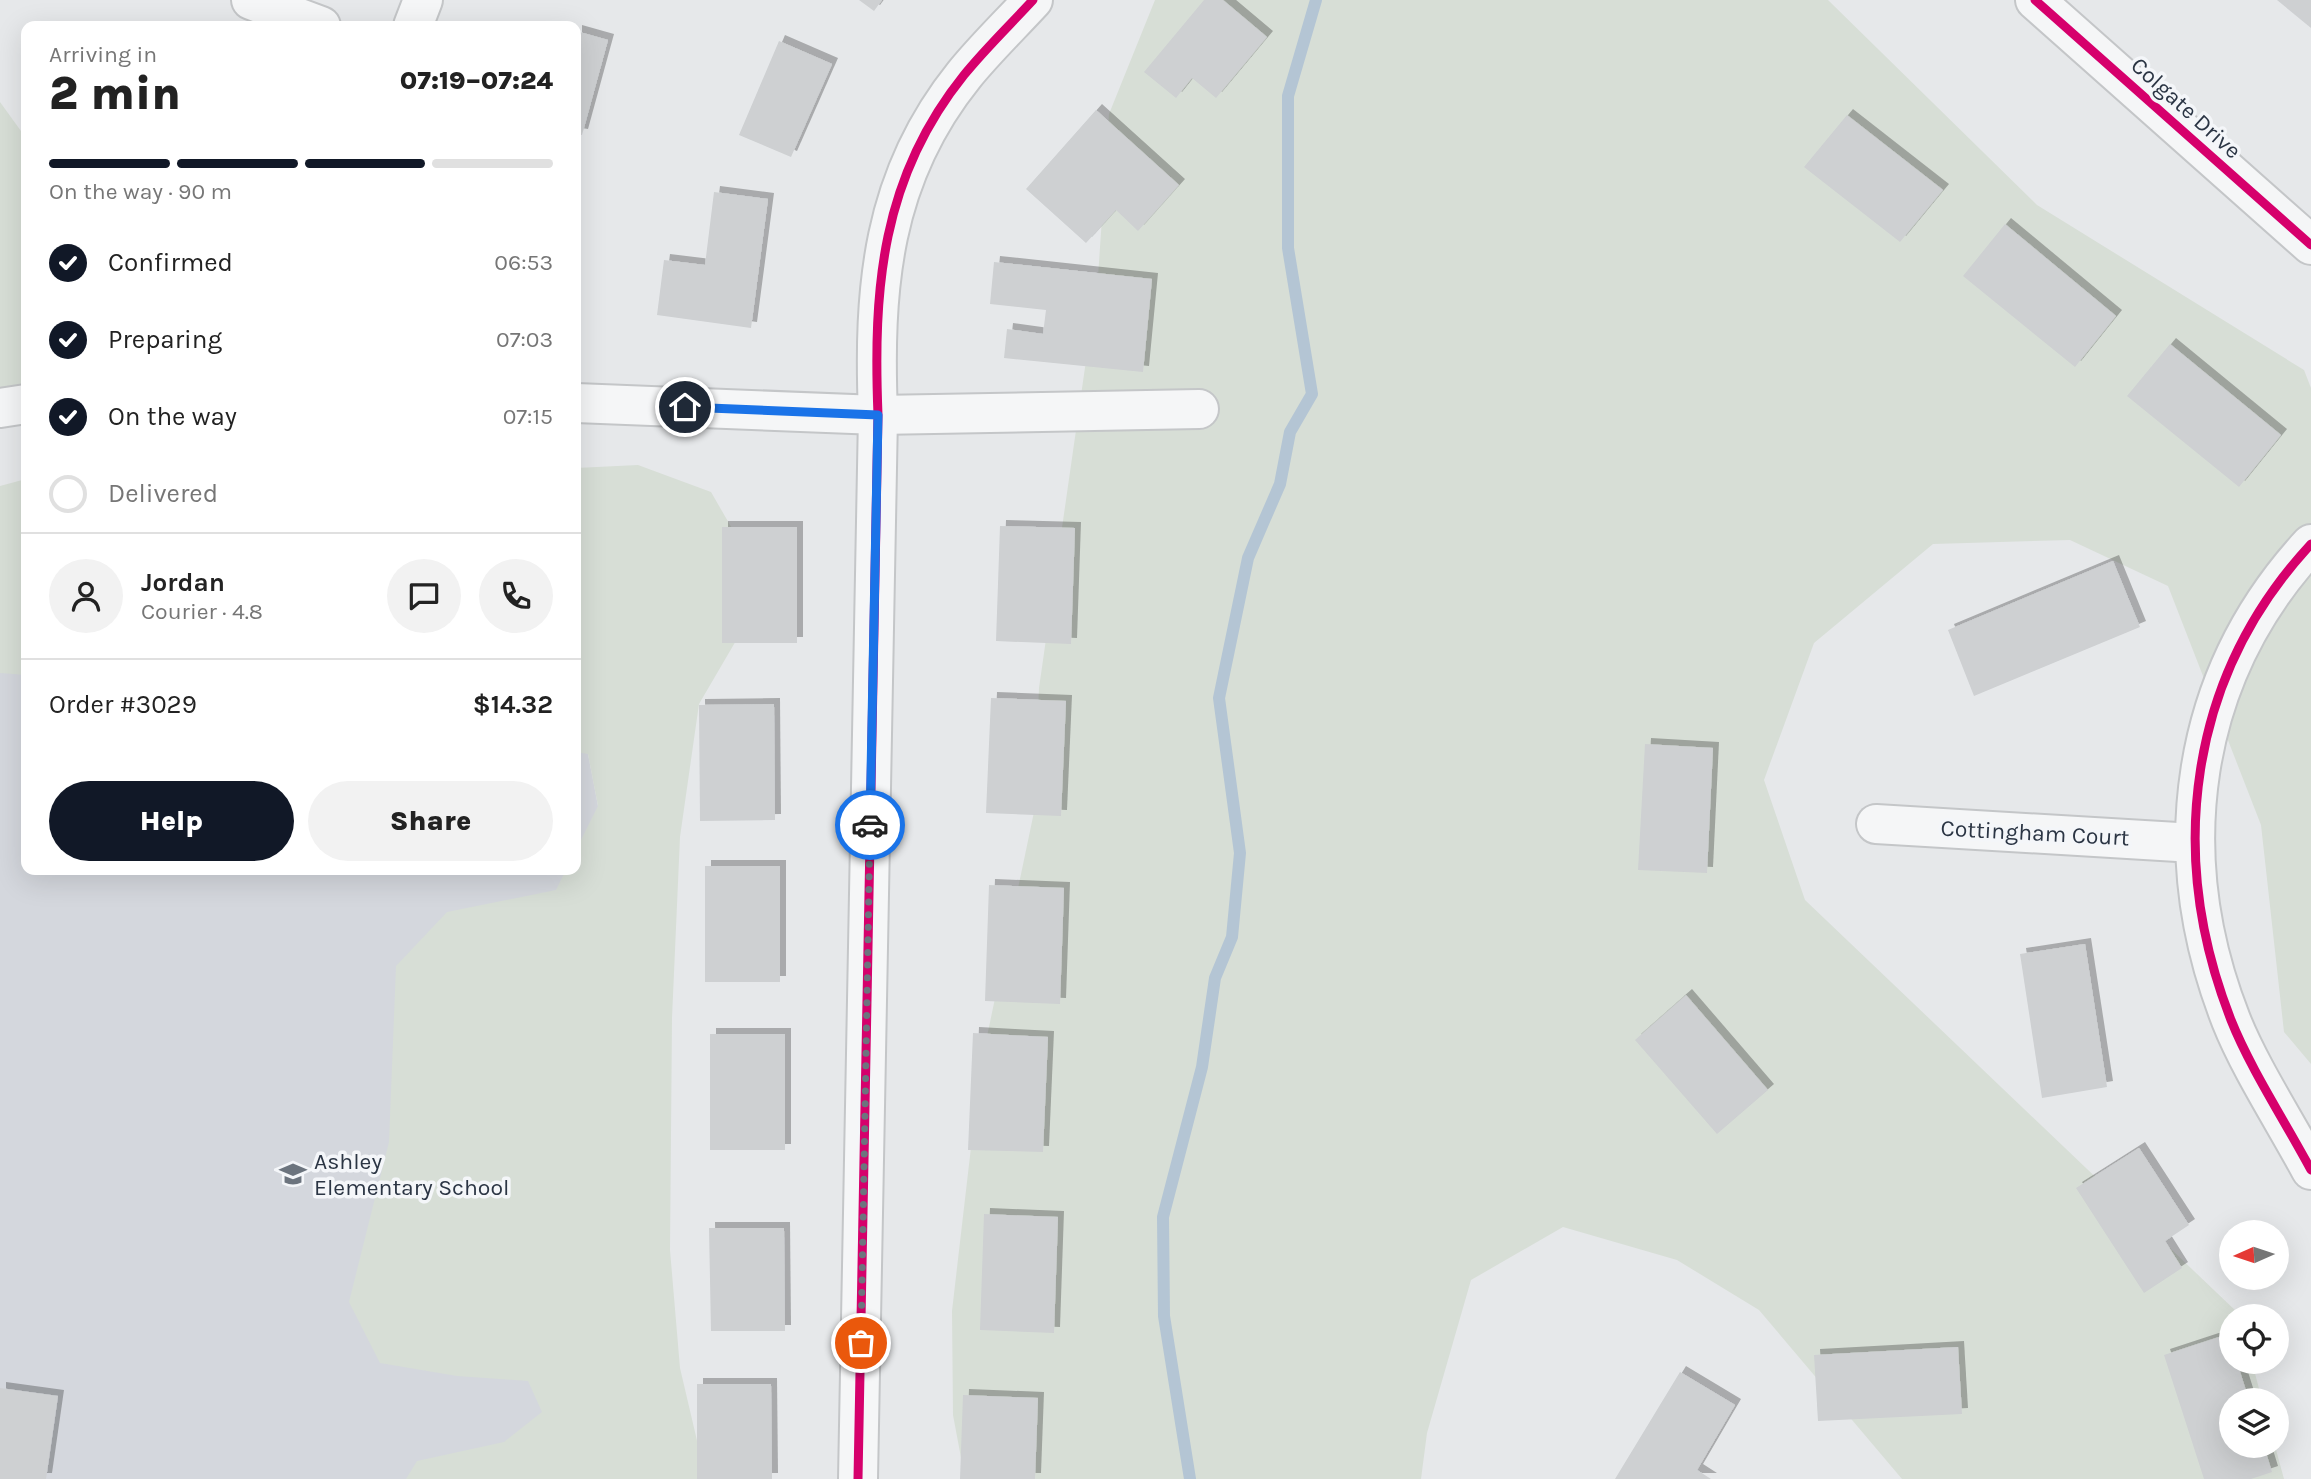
<!DOCTYPE html>
<html lang="en">
<head>
<meta charset="utf-8">
<style>
  :root { --surface:#fff; --page:#f2f2f2; --text:#222; --muted:#767676; --line:#e0e0e0; --accent:#111827 }
  body { margin:0; font-family:Karla,sans-serif; background:var(--page); color:var(--text); height:100vh; display:flex; flex-direction:column; font-size:26px; white-space:nowrap }
  * { box-sizing:border-box; margin:0 }
  p { font-size:23px; color:var(--muted) }
  .icon { flex:none; width:38px; height:38px; fill:none; stroke:currentColor; stroke-width:2; stroke-linecap:round; stroke-linejoin:round }
  .map { position:relative; flex:1; overflow:hidden }
  .drawer { position:absolute; left:21px; top:21px; width:560px; height:854px; display:flex; flex-direction:column; background:var(--surface); border-radius:14px; box-shadow:0 7px 28px #0002 }
  .drawer>* { flex:none }
  .needle { width:46px; rotate:267deg }
  .buttons { position:absolute; left:2219px; top:1220px; display:grid; gap:14px }
  .buttons a { display:grid; place-items:center; width:70px; height:70px; border-radius:50%; background:var(--surface); box-shadow:0 7px 28px #0002; font-size:35px }
  .pin { position:absolute; display:grid; place-items:center; width:60px; height:60px; color:#fff; margin:-30px; border:4px solid #fff; border-radius:50%; box-shadow:0 2px 7px #0007 }
  .courier { position:absolute; display:grid; place-items:center; width:70px; height:70px; margin:-35px; border:5px solid #1a73e8; border-radius:50%; background:#fff; color:#222; box-shadow:0 2px 9px #0007 }
  .summary em { font-style:normal; font-weight:800 }
  .summary div { display:flex; flex-direction:column-reverse }
  .summary { display:flex; align-items:center; justify-content:space-between; height:119px; padding:0 28px }
  h1 { font-size:46px; font-weight:800; line-height:52px }
  .bar { display:grid; grid-template-columns:repeat(4,1fr); gap:10px 7px; align-content:center; height:84px; padding:0 28px }
  .bar i { height:9px; border-radius:5px; background:var(--line) }
  .bar .on { background:var(--accent) }
  .bar p { grid-column:span 4 }
  .line { display:flex; align-items:center; gap:18px; padding:0 28px; border-top:2px solid var(--line) }
  .line div { flex:1 }
  .round { display:grid; place-items:center; flex:none; width:74px; height:74px; border-radius:37px; background:var(--page) }
  ol { padding:0 28px; list-style:none }
  li { display:flex; align-items:center; gap:21px; height:77px }
  li p { margin-inline-start:auto }
  li .icon { padding:7px; border-radius:50%; background:var(--accent); color:#fff; stroke-width:4 }
  li:last-child { color:var(--muted) }
  li i { width:38px; height:38px; border:4px solid var(--line); border-radius:50% }
  .primary-button { display:flex; gap:14px; margin-top:auto; padding:14px 28px }
  .primary-button a { flex:1; height:80px; border-radius:42px; background:var(--accent); color:#fff; font-size:28px; font-weight:800; line-height:80px; text-align:center }
  .primary-button a+a { background:var(--page); color:var(--text) }
  .map>svg:first-child { display:block }
  .built { fill:#d4d7dd }
  .green { fill:#d7ded6 }
  .lines { fill:none; stroke-linecap:round; stroke-linejoin:round }
  .stream { stroke:#b4c5d4; stroke-width:12 }
  .building { fill:#ced0d2; filter:url(#shadow) }
  .minor-casing { stroke:#c4c6c8; stroke-width:42 }
  .minor { stroke:#f5f6f7; stroke-width:38 }
  .cycleway-casing { stroke:#f4f6f9; stroke-width:13 }
  .cycleway { stroke:#d6006c; stroke-width:9 }
  .done { stroke:#6c747e; stroke-width:7; stroke-dasharray:0 12.6 }
  .route { stroke:#1a73e8; stroke-width:9 }
  .labels { text-anchor:middle; dominant-baseline:central; stroke-width:7; stroke-linejoin:round; paint-order:stroke }
  .street-label { font-size:23px; fill:#2b3544; stroke:#f4f6f9 }
  .poi-label { font-size:23px; fill:#2b3544; stroke:#f4f6f9; text-anchor:start }
</style>
</head>
<body>
<div class="map">
<svg width="2311" height="1479" viewBox="0 0 2311 1479">
  <defs>
    <filter id="shadow"><feDropShadow dx="6" dy="-6" stdDeviation="0" flood-color="#0004"/></filter>
  </defs>
  <rect width="100%" height="100%" fill="#e6e8ea"/>
  <path class="built" d="M0,652L26,654V870H576V743L588,754L598,806L577,1479H0Z"/>
  <g class="green">
    <path d="M1155,0H1828L2037,205L2304,370L2311,388V1064L2284,1032L2261,825L2168,586L2070,540L1933,544L1814,643L1764,780L1805,900L2238,1313L2239,1316H2231V1362H2252L2262,1400H2231V1446H2275L2284,1479H1902L1759,1310L1677,1260L1563,1227L1471,1280L1427,1433L1421,1479H965L953,1415L952,1311L980,1070L1034,812L1039,688L1098,277L1109,114Z"/>
    <path d="M0,102L26,138V386L0,391Z"/>
    <path d="M638,465L711,492L741,544L737,639L699,704L680,837L672,1018L670,1250L680,1368L706,1479H406L417,1461L504,1442L542,1412L528,1381L457,1376L380,1363L349,1302L389,1142L396,966L447,912L556,890L566,870H576V850L598,806L588,754L576,752V468Z"/>
    <path d="M26,479V675L0,673V486Z"/>
  </g>
  <g class="lines">
    <path class="stream" d="M1190,1479L1164,1316L1163,1217L1202,1067L1215,978L1232,937L1240,853L1219,698L1248,558L1280,484L1290,432L1312,394L1288,248V96L1316,0"/>
  </g>
  <g class="building">
    <path d="M859,0H882L874,11Z"/>
    <path d="M1204,0H1223L1267,37L1216,98L1192,78L1176,98L1144,72Z"/>
    <path d="M2277,0H2311V28Z"/>
    <path d="M576,31L608,40L582,135L576,134Z"/>
    <path d="M779,41L832,64L791,157L739,135Z"/>
    <path d="M1096,110L1179,185L1138,231L1116,210L1086,243L1026,189Z"/>
    <path d="M1847,115L1943,190L1900,242L1804,167Z"/>
    <path d="M714,192L768,199L751,328L657,315L664,260L705,265Z"/>
    <path d="M2005,224L2116,316L2075,367L1963,276Z"/>
    <path d="M994,262L1152,279L1143,372L1004,358L1007,329L1043,334L1046,310L990,304Z"/>
    <path d="M2170,344L2281,435L2239,487L2127,396Z"/>
    <path d="M1000,526L1075,528L1071,644L996,641Z"/>
    <rect x="722" y="527" width="75" height="116"/>
    <path d="M2113,561L2140,627L1974,696L1948,630Z"/>
    <path d="M991,698L1066,701L1061,816L986,813Z"/>
    <path d="M774,704L775,820L700,821L699,705Z"/>
    <path d="M1645,744L1713,748L1707,873L1638,870Z"/>
    <rect x="705" y="866" width="75" height="116"/>
    <path d="M989,885L1064,888L1060,1004L985,1001Z"/>
    <path d="M2085,944L2107,1087L2042,1098L2020,954Z"/>
    <path d="M1686,995L1768,1090L1717,1134L1635,1040Z"/>
    <path d="M973,1033L1048,1037L1043,1152L968,1150Z"/>
    <rect x="710" y="1034" width="75" height="116"/>
    <path d="M2139,1148L2189,1225L2165,1241L2182,1268L2144,1293L2076,1188Z"/>
    <path d="M984,1214L1058,1217L1054,1333L980,1330Z"/>
    <path d="M709,1228H784L785,1331H711Z"/>
    <path d="M2228,1334L2231,1362H2237L2249,1400H2231V1446H2264L2272,1472L2251,1479H2204L2164,1355Z"/>
    <path d="M1958,1347L1962,1414L1818,1421L1814,1355Z"/>
    <path d="M1680,1372L1735,1405L1697,1470L1711,1479H1615Z"/>
    <path d="M697,1384H771L772,1479H697Z"/>
    <path d="M0,1388L58,1396L46,1479H0Z"/>
    <path d="M963,1395L1038,1398L1035,1479H960Z"/>
  </g>
  <g class="lines">
    <defs>
      <g id="minor">
        <path d="M251,0L321,26"/>
        <path d="M2035,0L2311,245"/>
        <path d="M413,26L423,0"/>
        <path d="M576,403L878,415L1199,409"/>
        <path d="M0,408L26,404"/>
        <path d="M2311,544C2188,677 2166,854 2231,1020C2250,1068 2286,1123 2311,1170"/>
        <path d="M1876,824L2194,843"/>
        <path d="M858,1479L878,415C873,289 881,178 964,75C985,49 1010,25 1033,0"/>
      </g>
    </defs>
    <use href="#minor" class="minor-casing"/>
    <use href="#minor" class="minor"/>
    <defs>
      <g id="cycleway">
        <path d="M2035,0L2311,245"/>
        <path d="M2311,544C2188,677 2166,854 2231,1020C2250,1068 2286,1123 2311,1170"/>
        <path d="M858,1479L878,415C873,289 881,178 964,75C985,49 1010,25 1033,0"/>
      </g>
    </defs>
    <use href="#cycleway" class="cycleway-casing"/>
    <use href="#cycleway" class="cycleway"/>
  </g>
  <g class="lines">
    <path class="done" d="M861,1343L870,825"/>
    <path class="route" d="M685,407L878,415L870,825"/>
  </g>
  <defs>
    <symbol id="school-bare" viewBox="-9 -9 18 18"><path d="M0-5L7-2L0 1L-7-2ZM-4 1L0 2.5L4 1V4Q0 6-4 4Z" fill="#6c747e" stroke="#f4f6f9" stroke-width="2.5" paint-order="stroke"/></symbol>
  </defs>
  <g fill-rule="evenodd">
    <use href="#school-bare" x="274" y="1155" width="38" height="38"/>
  </g>
  <g class="labels">
    <g class="street-label">
      <text transform="translate(2186 108) rotate(42)">Colgate Drive</text>
      <text transform="translate(2035 833) rotate(3)">Cottingham Court</text>
    </g>
    <g class="poi-label">
      <text x="314" y="1161">Ashley<tspan x="314" dy="26">Elementary School</tspan></text>
    </g>
  </g>
</svg>
<div class="buttons">
<a><svg class="needle" viewBox="-14 -14 28 28"><path d="M0-13l5 13h-10z" fill="#e53935"/><path d="M0 13l5-13h-10z" fill="#767676"/></svg></a>
<a><svg class="icon" aria-label="locate" viewBox="0 0 24 24"><circle cx="12" cy="12" r="6"/><path d="M12 2v4M12 18v4M2 12h4M18 12h4"/></svg></a>
<a><svg class="icon" aria-label="layers" viewBox="0 0 24 24"><path d="M12 4l9 5-9 5-9-5zM3 14l9 5 9-5"/></svg></a>
</div>
<div class="pin" style="left:861px;top:1343px;background:#ea580c"><svg class="icon" aria-label="bag" viewBox="0 0 24 24"><path d="M5 8h14l-1 12H6zM9 8a3 3 0 0 1 6 0"/></svg></div>
<div class="pin" style="left:685px;top:407px;background:#1f2937"><svg class="icon" aria-label="home" viewBox="0 0 24 24"><path d="M3 11l9-7 9 7M6 9v11h12V9"/></svg></div>
<div class="courier" style="left:870px;top:825px"><svg class="icon" aria-label="car" viewBox="0 0 24 24"><path d="M5 17H2v-5l4-1 3-4h7l3 4 3 1v5h-3M9 17h6M6 11h13"/><circle cx="7" cy="17" r="2"/><circle cx="17" cy="17" r="2"/></svg></div>
<section class="drawer">
<div class="summary"><div><h1>2 min</h1><p>Arriving in</p></div><em>07:19–07:24</em></div>
<div class="bar"><i class="on"></i><i class="on"></i><i class="on"></i><i></i><p>On the way · 90 m</p></div>
<ol>
<li><svg class="icon" aria-label="check" viewBox="0 0 24 24"><path d="M5 12l5 5 9-10"/></svg>Confirmed<p>06:53</p></li>
<li><svg class="icon" aria-label="check" viewBox="0 0 24 24"><path d="M5 12l5 5 9-10"/></svg>Preparing<p>07:03</p></li>
<li><svg class="icon" aria-label="check" viewBox="0 0 24 24"><path d="M5 12l5 5 9-10"/></svg>On the way<p>07:15</p></li>
<li><i></i>Delivered</li>
</ol>
<div class="line" style="height:126px"><a class="round"><svg class="icon" aria-label="person" viewBox="0 0 24 24"><circle cx="12" cy="8" r="4"/><path d="M4 21q1-7 8-7t8 7"/></svg></a><div><b>Jordan</b><p>Courier · 4.8</p></div><a class="round"><svg class="icon" aria-label="chat" viewBox="0 0 24 24"><path d="M4 5h16v11H9l-5 4z"/></svg></a><a class="round"><svg class="icon" aria-label="phone" viewBox="0 0 24 24"><path d="M5 4h4l2 5-3 2q2 4 5 5l2-3 5 2v4C11 20 4 13 5 4z"/></svg></a></div>
<div class="line" style="height:91px"><div>Order #3029</div><b>$14.32</b></div>
<div class="primary-button"><a>Help</a><a>Share</a></div>
</section>
</div>
</body>
</html>
